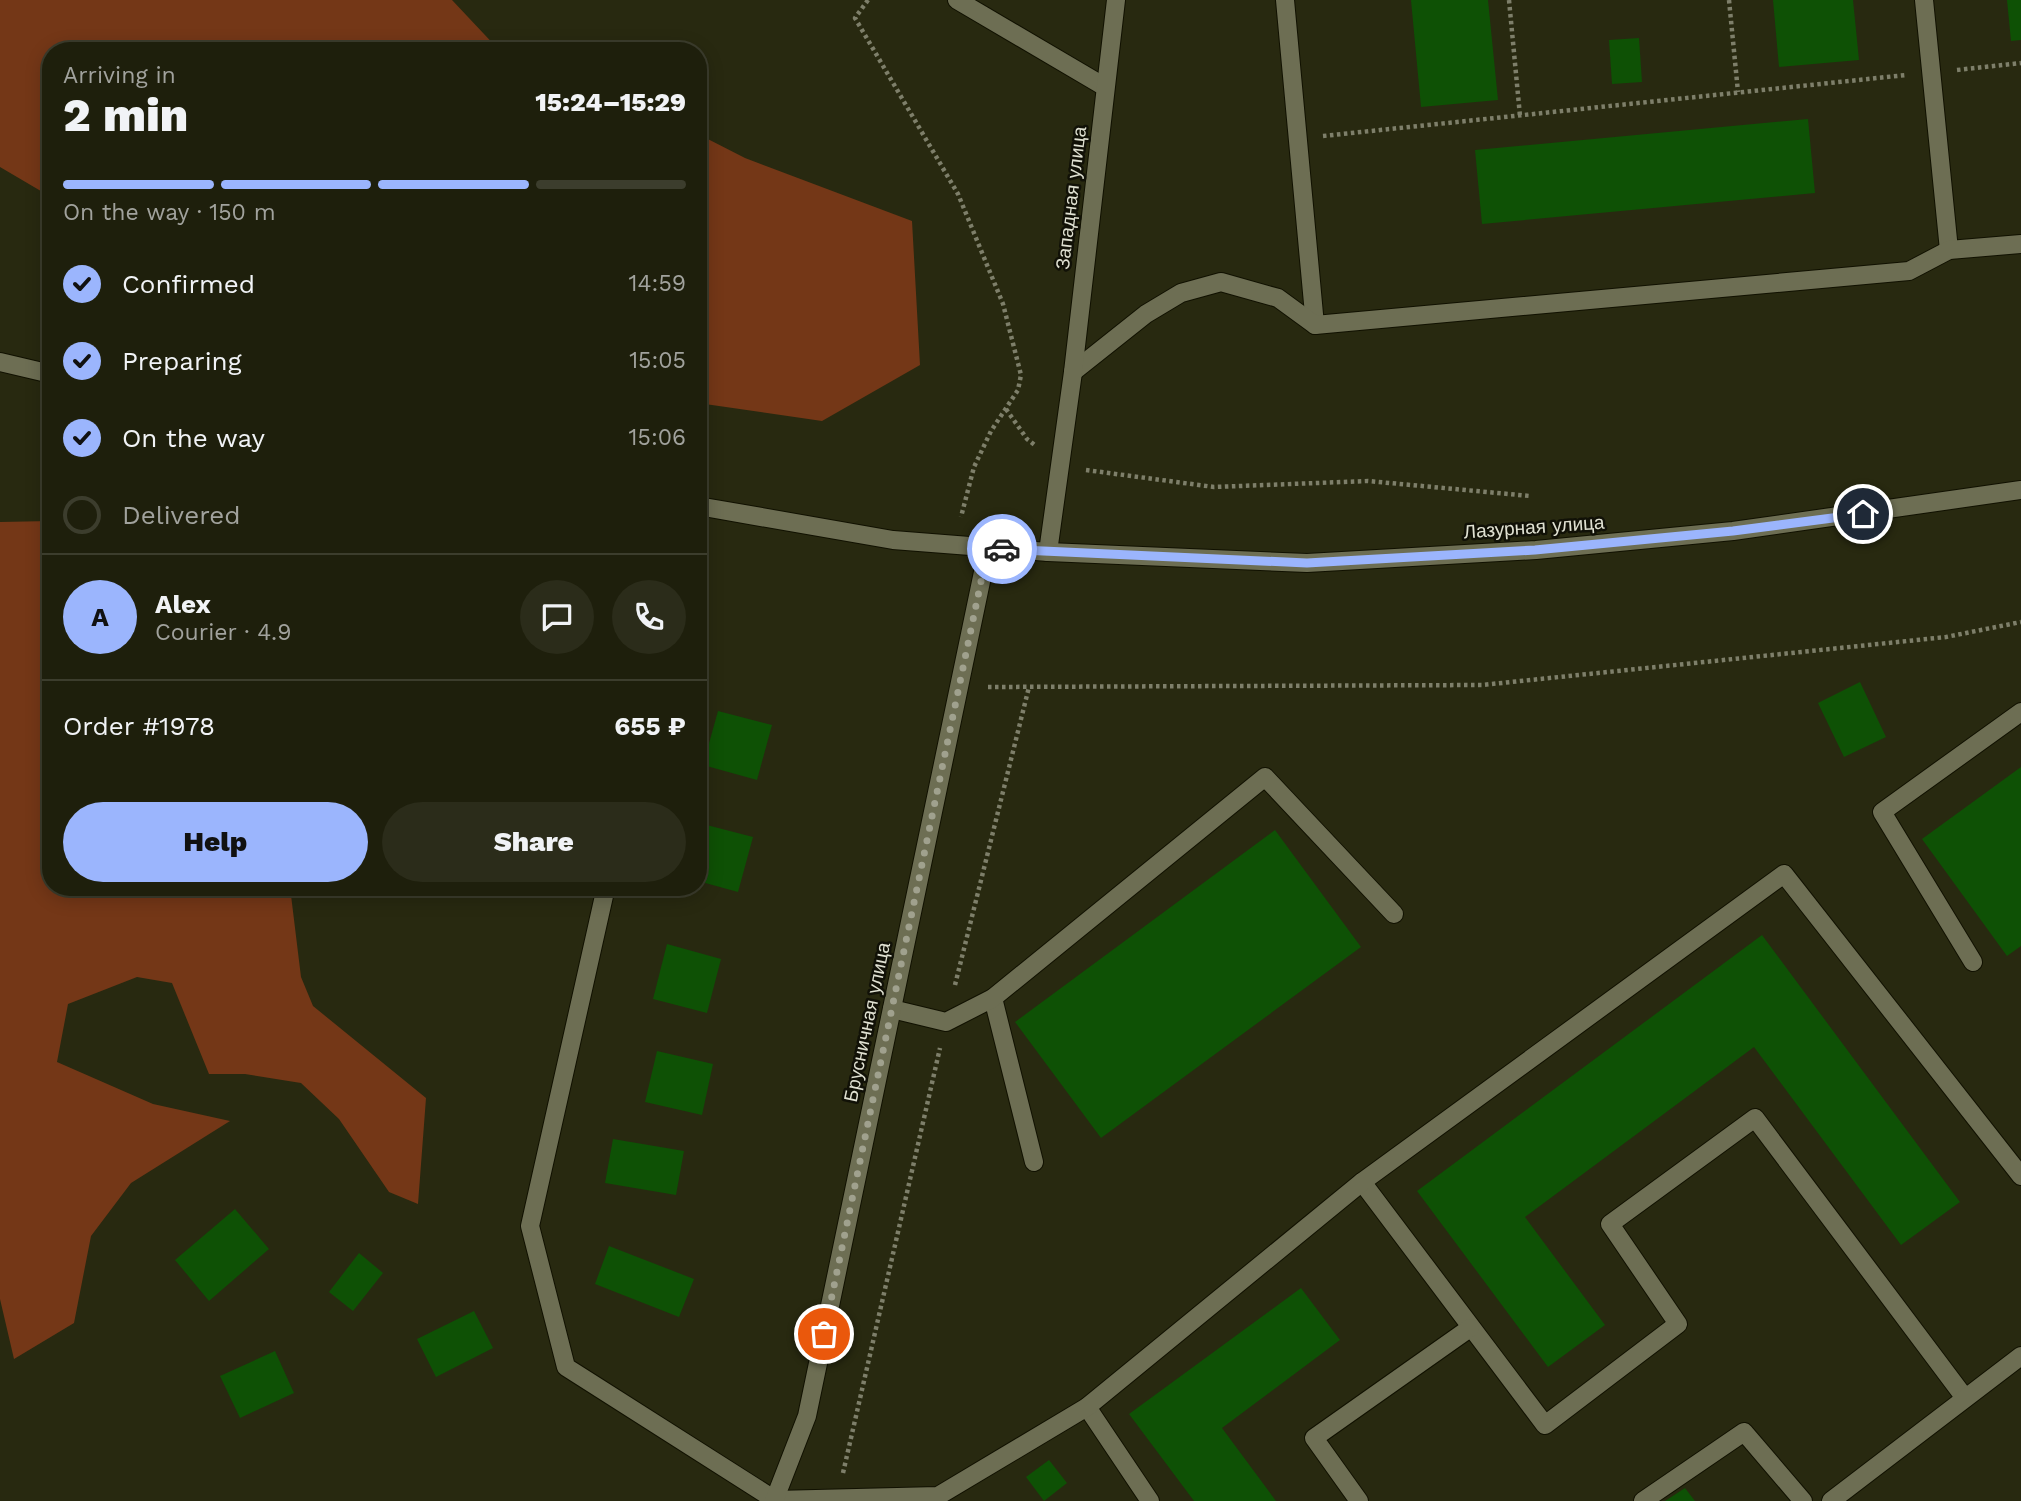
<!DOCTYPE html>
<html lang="en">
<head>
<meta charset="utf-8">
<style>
  :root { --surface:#1e1f0c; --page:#2b2c1a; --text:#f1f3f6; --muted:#a1a29d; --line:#3c3d2d; --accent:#9bb5fd }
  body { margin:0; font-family:"Work Sans",sans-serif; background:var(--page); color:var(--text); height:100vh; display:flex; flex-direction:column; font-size:26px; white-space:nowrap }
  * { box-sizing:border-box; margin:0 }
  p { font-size:23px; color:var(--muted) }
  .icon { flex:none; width:38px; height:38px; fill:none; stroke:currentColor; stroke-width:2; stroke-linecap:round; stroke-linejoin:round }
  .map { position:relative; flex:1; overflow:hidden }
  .panel { position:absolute; left:42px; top:42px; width:665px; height:854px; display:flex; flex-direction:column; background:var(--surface); border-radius:28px; box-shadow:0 4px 18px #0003,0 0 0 2px var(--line) }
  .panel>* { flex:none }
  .pin { position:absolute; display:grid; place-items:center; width:60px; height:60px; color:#fff; margin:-30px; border:4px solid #fff; border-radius:50%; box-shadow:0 2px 7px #0007 }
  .courier { position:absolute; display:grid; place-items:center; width:70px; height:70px; margin:-35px; border:5px solid #9bb5fd; border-radius:50%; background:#fff; color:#222; box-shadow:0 2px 9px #0007 }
  .summary em { font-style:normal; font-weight:800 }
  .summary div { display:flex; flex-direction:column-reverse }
  .summary { display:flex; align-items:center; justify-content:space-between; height:119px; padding:0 21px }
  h1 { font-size:46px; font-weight:800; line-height:52px }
  .bar { display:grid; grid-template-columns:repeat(4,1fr); gap:10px 7px; align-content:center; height:84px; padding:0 21px }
  .bar i { height:9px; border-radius:5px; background:var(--line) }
  .bar .current { background:var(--accent) }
  .bar p { grid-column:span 4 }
  .line { display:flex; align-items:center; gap:18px; padding:0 21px; border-top:2px solid var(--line) }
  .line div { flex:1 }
  .round { display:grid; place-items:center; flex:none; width:74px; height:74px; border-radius:37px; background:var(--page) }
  ol { padding:0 21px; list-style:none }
  li { display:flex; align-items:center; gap:21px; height:77px }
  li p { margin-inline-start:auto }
  li .icon { padding:7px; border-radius:50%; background:var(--accent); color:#111; stroke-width:4 }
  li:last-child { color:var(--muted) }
  li i { width:38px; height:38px; border:4px solid var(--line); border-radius:50% }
  .primary-button { display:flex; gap:14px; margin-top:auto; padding:14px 21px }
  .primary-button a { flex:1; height:80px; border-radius:42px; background:var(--accent); color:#111; font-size:28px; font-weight:800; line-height:80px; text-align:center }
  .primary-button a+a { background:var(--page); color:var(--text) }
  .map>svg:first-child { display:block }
  .green { fill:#743717 }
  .building { fill:#0e5105 }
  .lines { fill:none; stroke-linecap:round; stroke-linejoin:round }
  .service-casing { stroke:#110; stroke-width:20 }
  .minor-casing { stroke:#110; stroke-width:20 }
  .tertiary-casing { stroke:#110; stroke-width:20 }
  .path { stroke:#7e7f6a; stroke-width:4.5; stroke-dasharray:3.5 3.5; stroke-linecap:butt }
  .service { stroke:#6d6e53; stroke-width:18 }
  .minor { stroke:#6d6e53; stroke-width:18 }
  .tertiary { stroke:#6d6e53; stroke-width:18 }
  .done { stroke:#a0a18e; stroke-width:7; stroke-dasharray:0 12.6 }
  .route { stroke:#9bb5fd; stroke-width:9 }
  .labels { text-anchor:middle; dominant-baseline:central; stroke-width:5; stroke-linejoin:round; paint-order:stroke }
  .street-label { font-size:19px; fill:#e0e1d2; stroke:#111107 }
</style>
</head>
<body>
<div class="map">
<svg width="2021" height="1501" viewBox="0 0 2021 1501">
  <rect width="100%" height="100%" fill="#282910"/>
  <g class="green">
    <path d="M0,0H452L500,51H51V197L0,167Z"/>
    <path d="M698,134L745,158L912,221L920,365L822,421L698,403Z"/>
    <path d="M51,521V887H290L301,977L313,1006L426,1098L418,1204L389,1192L339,1119L301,1083L245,1074H209L172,983L137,977L68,1004L57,1062L153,1104L230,1121L131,1183L91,1236L74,1323L14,1359L0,1299V522Z"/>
  </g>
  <g class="building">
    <path d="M1411,0H1488L1498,100L1421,107Z"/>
    <path d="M1773,0H1853L1859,60L1779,67Z"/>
    <path d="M2007,0H2021V40L2011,41Z"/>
    <path d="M1639,38L1642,82L1612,84L1609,40Z"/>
    <path d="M1808,119L1815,193L1482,224L1475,150Z"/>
    <path d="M1860,682L1886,737L1844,757L1818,703Z"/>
    <path d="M718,711L772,725L757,780L703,765Z"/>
    <path d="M2021,767V946L2007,956L1922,839Z"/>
    <path d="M699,823L753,837L738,892L698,881Z"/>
    <path d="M1275,830L1361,947L1101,1138L1015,1022Z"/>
    <path d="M1762,935L1960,1202L1901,1245L1754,1047L1525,1217L1605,1325L1548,1367L1417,1191Z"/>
    <path d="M667,944L721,959L707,1013L653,999Z"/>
    <path d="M657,1051L713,1064L702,1115L645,1102Z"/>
    <path d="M613,1139L684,1151L676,1195L605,1183Z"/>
    <path d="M235,1209L269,1249L209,1301L175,1260Z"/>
    <path d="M609,1246L694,1279L679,1317L595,1284Z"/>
    <path d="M359,1253L383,1273L353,1311L329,1292Z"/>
    <path d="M1301,1288L1340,1340L1222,1428L1276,1501H1194L1129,1414Z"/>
    <path d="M474,1311L493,1348L436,1377L417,1339Z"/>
    <path d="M275,1351L294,1393L240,1418L220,1376Z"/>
    <path d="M1049,1460L1067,1483L1044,1501L1026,1477Z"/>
    <path d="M1685,1488L1695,1501H1665Z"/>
  </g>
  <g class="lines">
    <defs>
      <g id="service">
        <path d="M1285,0L1315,325"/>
        <path d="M1973,962L1882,812L2021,712"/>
        <path d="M993,998L1034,1162"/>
        <path d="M892,1009L946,1022L993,998L1265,777L1394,914"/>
        <path d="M1362,1182L1545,1425L1678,1324L1610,1224L1755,1118L1965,1398"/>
        <path d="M1087,1407L1150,1501"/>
        <path d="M775,1500L938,1496L1087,1407L1362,1182L1784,874L2021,1176"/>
        <path d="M1359,1501L1314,1438L1470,1328"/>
        <path d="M1643,1501L1744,1432L1803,1501"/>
        <path d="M1831,1501L2021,1356"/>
      </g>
      <g id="minor">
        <path d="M957,0L1105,87"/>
        <path d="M1924,0L1949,250"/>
        <path d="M1073,372L1146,314L1181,293L1221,282L1278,298L1315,325L1909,271L1949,250L2021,244"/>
        <path d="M1048,552L1073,372L1116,0"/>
        <path d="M606,887L530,1226L566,1367L775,1500"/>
        <path d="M774,1501L807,1416L988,548"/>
      </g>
      <g id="tertiary">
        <path d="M0,362L51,374"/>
        <path d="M698,506L893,540L1048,552L1307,563L1536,550L1733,531L2021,490"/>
      </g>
    </defs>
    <use href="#service" class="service-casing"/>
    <use href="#minor" class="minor-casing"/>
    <use href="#tertiary" class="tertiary-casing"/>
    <g class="path">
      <path d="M868,0L855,18L958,194L1003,304L1021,375L1018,390L991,431L974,467L961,517"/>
      <path d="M1509,0L1520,116"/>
      <path d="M1729,0L1738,92"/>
      <path d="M1957,70L2021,63"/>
      <path d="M1323,136L1906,75"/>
      <path d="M1006,409L1027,439L1036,446"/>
      <path d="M1086,470L1214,487L1368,481L1530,496"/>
      <path d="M988,687L1482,685L1946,637L2021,622"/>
      <path d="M955,985L1029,687"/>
      <path d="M843,1473L940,1048"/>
    </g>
    <use href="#service" class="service"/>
    <use href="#minor" class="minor"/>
    <use href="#tertiary" class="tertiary"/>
  </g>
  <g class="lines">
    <path class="done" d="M824,1334L988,548L1002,549"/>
    <path class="route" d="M1002,549L1307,563L1535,550L1733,531L1863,514"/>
  </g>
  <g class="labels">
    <g class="street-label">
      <text transform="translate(1071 198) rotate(-83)">Западная улица</text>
      <text transform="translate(1534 527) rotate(-4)">Лазурная улица</text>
      <text transform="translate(867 1022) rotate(-78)">Брусничная улица</text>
    </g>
  </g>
</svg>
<div class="pin" style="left:824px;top:1334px;background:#ea580c"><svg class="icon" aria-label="bag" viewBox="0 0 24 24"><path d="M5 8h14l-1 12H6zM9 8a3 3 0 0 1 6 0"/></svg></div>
<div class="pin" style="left:1863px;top:514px;background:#1f2937"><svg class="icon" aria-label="home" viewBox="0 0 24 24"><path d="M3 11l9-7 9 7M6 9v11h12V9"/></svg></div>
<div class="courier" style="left:1002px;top:549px"><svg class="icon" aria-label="car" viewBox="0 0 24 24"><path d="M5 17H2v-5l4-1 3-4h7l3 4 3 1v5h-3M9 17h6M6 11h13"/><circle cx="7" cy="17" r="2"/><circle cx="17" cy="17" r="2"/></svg></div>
<section class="panel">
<div class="summary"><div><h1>2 min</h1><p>Arriving in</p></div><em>15:24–15:29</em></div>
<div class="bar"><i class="current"></i><i class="current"></i><i class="current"></i><i></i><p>On the way · 150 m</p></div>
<ol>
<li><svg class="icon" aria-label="check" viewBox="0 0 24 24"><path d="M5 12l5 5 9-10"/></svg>Confirmed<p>14:59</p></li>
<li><svg class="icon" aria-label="check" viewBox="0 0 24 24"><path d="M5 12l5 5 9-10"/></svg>Preparing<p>15:05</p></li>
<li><svg class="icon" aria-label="check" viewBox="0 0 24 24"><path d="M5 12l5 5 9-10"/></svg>On the way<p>15:06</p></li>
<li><i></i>Delivered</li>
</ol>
<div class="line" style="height:126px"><b class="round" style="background:var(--accent);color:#111">A</b><div><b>Alex</b><p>Courier · 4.9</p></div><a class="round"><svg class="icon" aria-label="chat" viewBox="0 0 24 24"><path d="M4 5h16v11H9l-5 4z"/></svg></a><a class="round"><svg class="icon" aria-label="phone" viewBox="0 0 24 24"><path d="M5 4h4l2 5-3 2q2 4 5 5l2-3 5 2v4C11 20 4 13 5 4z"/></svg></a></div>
<div class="line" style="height:91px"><div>Order #1978</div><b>655 ₽</b></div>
<div class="primary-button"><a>Help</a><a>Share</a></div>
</section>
</div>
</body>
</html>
